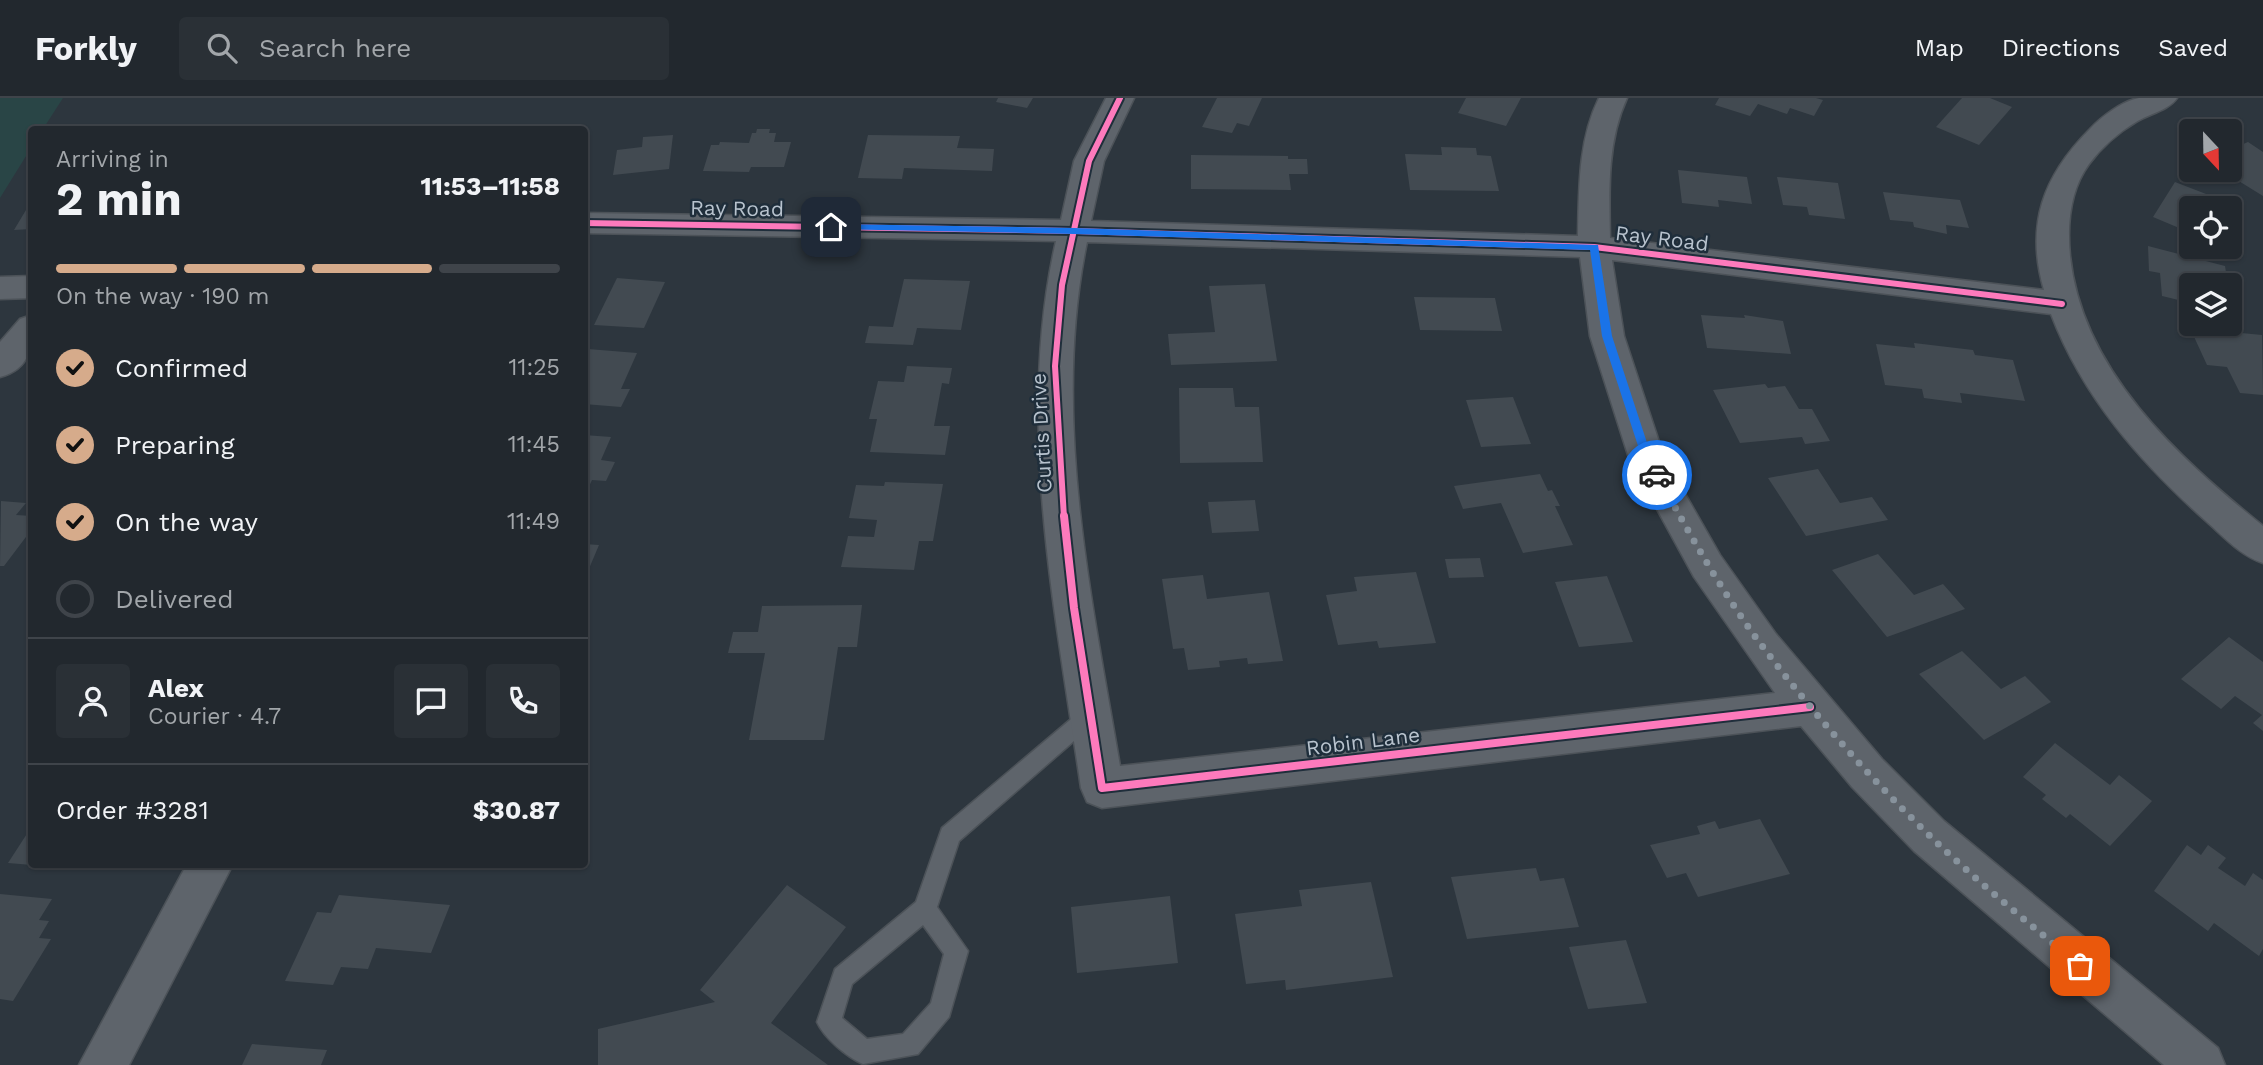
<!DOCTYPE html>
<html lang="en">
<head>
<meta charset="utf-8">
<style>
  :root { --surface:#22282e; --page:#2a3036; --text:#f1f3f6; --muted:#a2a6aa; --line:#3f444a; --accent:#d6ab8b }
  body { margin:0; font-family:"Work Sans",sans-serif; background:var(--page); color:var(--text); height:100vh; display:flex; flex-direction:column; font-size:26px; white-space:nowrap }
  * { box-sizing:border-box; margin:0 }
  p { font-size:23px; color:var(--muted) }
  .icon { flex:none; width:38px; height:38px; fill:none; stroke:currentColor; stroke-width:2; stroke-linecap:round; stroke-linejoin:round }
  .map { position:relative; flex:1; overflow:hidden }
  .drawer { position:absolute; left:28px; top:28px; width:560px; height:742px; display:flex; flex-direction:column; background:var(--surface); border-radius:7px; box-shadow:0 2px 5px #0004,0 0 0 2px var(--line) }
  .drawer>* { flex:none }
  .needle { width:46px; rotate:158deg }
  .tools { position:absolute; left:2179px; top:21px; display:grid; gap:14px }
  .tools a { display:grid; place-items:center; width:63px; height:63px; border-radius:7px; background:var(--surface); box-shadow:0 2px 5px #0004,0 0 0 2px var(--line); font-size:35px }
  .pin { position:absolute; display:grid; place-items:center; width:60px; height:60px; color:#fff; margin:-30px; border-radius:14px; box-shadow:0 4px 10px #0006 }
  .courier { position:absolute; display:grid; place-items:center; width:70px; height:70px; margin:-35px; border:5px solid #1a73e8; border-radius:50%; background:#fff; color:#222; box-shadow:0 2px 9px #0007 }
  .overview em { font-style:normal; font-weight:700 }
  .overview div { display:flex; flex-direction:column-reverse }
  .overview { display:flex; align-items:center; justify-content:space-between; height:119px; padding:0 28px }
  h1 { font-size:46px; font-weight:700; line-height:52px }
  .bar { display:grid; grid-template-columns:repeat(4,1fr); gap:10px 7px; align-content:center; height:84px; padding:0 28px }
  .bar i { height:9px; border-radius:5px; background:var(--line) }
  .bar .current { background:var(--accent) }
  .bar p { grid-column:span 4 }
  .line { display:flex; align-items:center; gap:18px; padding:0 28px; border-top:2px solid var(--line) }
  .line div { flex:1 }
  .round { display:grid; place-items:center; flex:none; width:74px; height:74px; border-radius:7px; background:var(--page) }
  ol { padding:0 28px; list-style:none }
  li { display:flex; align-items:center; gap:21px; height:77px }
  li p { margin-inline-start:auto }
  li .icon { padding:7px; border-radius:50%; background:var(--accent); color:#111; stroke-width:4 }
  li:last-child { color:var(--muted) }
  li i { width:38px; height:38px; border:4px solid var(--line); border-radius:50% }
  header { display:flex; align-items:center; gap:42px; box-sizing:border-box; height:98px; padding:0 35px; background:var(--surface); border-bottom:2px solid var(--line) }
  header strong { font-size:33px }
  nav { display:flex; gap:38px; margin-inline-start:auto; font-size:24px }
  .search { width:490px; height:63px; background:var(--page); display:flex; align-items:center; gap:18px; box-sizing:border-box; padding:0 24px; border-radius:7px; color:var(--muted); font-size:26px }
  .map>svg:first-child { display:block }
  .green { fill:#294546 }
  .building { fill:#424a51 }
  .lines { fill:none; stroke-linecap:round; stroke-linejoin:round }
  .lane-casing { stroke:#4c5258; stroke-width:3 }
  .street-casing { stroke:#4c5258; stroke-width:3 }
  .lane { fill:#5e646b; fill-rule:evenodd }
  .street { fill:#5e646b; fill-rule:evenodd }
  .cycleway-far1-casing { stroke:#1f2e3b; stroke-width:10 }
  .cycleway-casing { stroke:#1f2e3b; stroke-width:12 }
  .cycleway-far1 { stroke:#fd7abc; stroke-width:6 }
  .cycleway { stroke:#fd7abc; stroke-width:8 }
  .route { fill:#1a73e8 }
  .done { stroke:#87929c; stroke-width:7; stroke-dasharray:0 12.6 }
  .labels { text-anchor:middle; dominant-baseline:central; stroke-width:5; stroke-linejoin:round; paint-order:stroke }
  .street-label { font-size:21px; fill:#b8c3ce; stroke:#1f2e3b }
</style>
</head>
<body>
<header>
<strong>Forkly</strong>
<div class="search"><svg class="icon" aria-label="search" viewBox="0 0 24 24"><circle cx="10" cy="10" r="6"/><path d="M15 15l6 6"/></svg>Search here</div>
<nav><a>Map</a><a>Directions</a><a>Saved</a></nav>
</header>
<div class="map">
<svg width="2263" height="967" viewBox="0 0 2263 967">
  <rect width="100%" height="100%" fill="#2d363e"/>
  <path class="green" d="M0,0H63L43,31L32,32L31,50L0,100Z"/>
  <g class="building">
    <path d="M998,0H1033L1027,10L996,4Z"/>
    <path d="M1217,0H1262L1249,28L1237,25L1232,35L1202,29Z"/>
    <path d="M1466,0H1521L1506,28L1458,15Z"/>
    <path d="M1719,0H1816L1823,2L1814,18L1790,10L1787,16L1758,6L1750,18L1715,7Z"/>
    <path d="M1962,0H1990L2012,9L1979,47L1936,29Z"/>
    <path d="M757,31H770L769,35H776L774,44H791L784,69H751L749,74L703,73L711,47H719L720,44L749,45L752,35H756Z"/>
    <path d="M673,37L669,71L613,77L617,52L642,49L643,39Z"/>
    <path d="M868,37L960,38L957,50L994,51L992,73L904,70L902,81L858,80Z"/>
    <path d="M2248,44L2263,54V98L2221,72H2230V47L2236,49Z"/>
    <path d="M1441,49L1476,50L1477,57L1491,58L1499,93L1410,92L1405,56L1442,57Z"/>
    <path d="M1191,57L1288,58V61H1307L1308,76H1289L1291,92L1191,91Z"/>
    <path d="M1678,72L1747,79L1752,106L1718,102L1719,109L1682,105Z"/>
    <path d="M1777,79L1838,85L1845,121L1809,117L1807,109L1783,107Z"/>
    <path d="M2175,84L2232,106L2230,110H2191V135L2153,119Z"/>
    <path d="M1883,94L1960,102L1969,130L1946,127L1947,136L1914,129L1913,124L1890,122Z"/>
    <path d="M32,102V131L14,132Z"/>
    <path d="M2148,148L2225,168L2228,187L2208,182L2209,187H2191V205L2162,198L2160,175L2149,173Z"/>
    <path d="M617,180L665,184L644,230L594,227Z"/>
    <path d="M904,181L970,183L961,232L917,230L913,247L865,245L869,228L893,229Z"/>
    <path d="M1265,186L1277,263L1171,267L1168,236L1215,234L1209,188Z"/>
    <path d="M1414,199L1495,200L1502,233L1420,232Z"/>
    <path d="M1701,217L1745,220L1744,217L1783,223L1791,256L1707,250Z"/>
    <path d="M2190,230L2262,237L2263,297L2240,295L2227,269L2207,267Z"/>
    <path d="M1914,245L1973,252L1975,257L2013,262L2025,303L1960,295L1962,305L1924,300L1922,291L1885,287L1876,246L1915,250Z"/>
    <path d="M588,251L637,255L621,291H630L621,309L584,306L587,291H584V259Z"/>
    <path d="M907,268L952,270L949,286L942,285L934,328H950L945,357L870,354L877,321H869L878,283L904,284Z"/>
    <path d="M1765,286L1768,290L1785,288L1799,311H1812L1830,343L1805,346L1802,339L1740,345L1713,292Z"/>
    <path d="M1179,290H1233L1235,309H1259L1263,364L1180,365Z"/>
    <path d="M1513,299L1531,346L1481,349L1466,302Z"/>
    <path d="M584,337L611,339L601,362L615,364L606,383L592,382L584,399Z"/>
    <path d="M1818,371L1840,405L1872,399L1888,422L1806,438L1768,380Z"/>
    <path d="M1540,376L1548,393L1552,392L1560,408H1555L1573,447L1523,455L1501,405L1463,411L1454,388Z"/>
    <path d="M885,384L943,386L933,443H919L914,472L841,469L848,438L874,439L877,422L849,420L856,387L884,388Z"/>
    <path d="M1255,402L1259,433L1212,435L1208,404Z"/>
    <path d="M1,403L26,405L16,417L32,418V431L4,468H0Z"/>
    <path d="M584,446L599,447L588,473H584Z"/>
    <path d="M1878,456L1914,497L1943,486L1965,511L1887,539L1832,472Z"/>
    <path d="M1480,460L1484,479L1449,480L1445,461Z"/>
    <path d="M1416,474L1436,545L1379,550L1377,543L1338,547L1326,497L1357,493L1354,479Z"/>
    <path d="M1203,477L1207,501L1269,494L1283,563L1248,566L1247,560L1219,563L1220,569L1188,572L1184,550L1173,551L1162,481Z"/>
    <path d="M1607,478L1633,544L1579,549L1555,484Z"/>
    <path d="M862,507L857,549H838L824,642H749L765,555H728L733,534H758L762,508Z"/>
    <path d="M2229,539L2263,564V633L2253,625L2262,617L2235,598L2221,611L2181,581Z"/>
    <path d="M1962,553L2001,591L2025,578L2051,604L1984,642L1919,576Z"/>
    <path d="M2055,645L2110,687L2119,677L2152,703L2110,748L2070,716L2066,720L2042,701L2046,697L2023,679Z"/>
    <path d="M1760,721L1790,776L1698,799L1686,775L1667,780L1650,747L1700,736L1697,728L1715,723L1719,731Z"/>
    <path d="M32,728V767L8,765Z"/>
    <path d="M2187,747L2201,757L2208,747L2226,760L2218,770L2245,788L2253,775L2263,782V851L2259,858L2214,825L2208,833L2154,793Z"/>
    <path d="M1536,770L1540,783L1564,780L1579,829L1467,841L1451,779Z"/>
    <path d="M1371,784L1393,879L1286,892L1285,882L1246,886L1235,816L1302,808L1299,792Z"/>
    <path d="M787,787L846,829L771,925L828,967H598V931L715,904L700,892Z"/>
    <path d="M0,796L52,801L39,822L49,823L39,840L51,841L13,903L0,901Z"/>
    <path d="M339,797L450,807L431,855L376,850L368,871L341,869L333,887L285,883L317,814L331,815Z"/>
    <path d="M1170,798L1178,865L1077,875L1071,809Z"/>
    <path d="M1626,842L1647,905L1588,911L1569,849Z"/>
    <path d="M252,946L327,952L321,967H242Z"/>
  </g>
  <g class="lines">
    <defs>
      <path id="lane" d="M1090,608L1097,611L1100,617L1097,623L959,743L937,809L968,853L949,919L918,956L863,966C847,959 824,940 817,924L835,871L916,804L942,730L1083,611ZM923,827L944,856L931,905L903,936L867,941L842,920L852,886Z"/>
      <g id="street">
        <path d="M1106,0H1134L1104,63L1091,123L1578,138C1579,92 1578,42 1599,0H1627C1607,43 1609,93 1610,140L2044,192C2025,127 2043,78 2090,31C2101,19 2122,3 2139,0C2151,0 2165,0 2177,0C2169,12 2149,16 2136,24C2119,34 2101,50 2089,66C2070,92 2067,127 2070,158C2082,273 2178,359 2263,428V465C2241,458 2225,440 2207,424C2141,365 2083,300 2051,216L1612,162L1624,238L1664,359L1720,457L1776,536L1882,661L1944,723L2218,950L2225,967H2164L1914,753L1852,689L1801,628L1102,710L1087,704L1081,690C1055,511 1015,322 1056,143L584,135V115L1061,122L1074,63ZM1087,144L1580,159L1590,238L1629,360L1694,479L1775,595L1120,668C1091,497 1051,316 1087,144Z"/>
        <path d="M32,178V200L0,201V179Z"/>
        <path d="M32,217C32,246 33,270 0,279V244L20,221Z"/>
        <path d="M187,766H233L129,967H79Z"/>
      </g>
    </defs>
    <use href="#lane" class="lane-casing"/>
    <use href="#street" class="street-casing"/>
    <use href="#lane" class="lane"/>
    <use href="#street" class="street"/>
    <defs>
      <g id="cycleway-far1">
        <path d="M584,125L1074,133L1594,149L2062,206"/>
        <path d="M1064,420L1055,268L1062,187L1089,63L1120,0"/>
      </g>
      <path id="cycleway" d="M1064,418L1074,510L1102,690L1810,609"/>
    </defs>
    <use href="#cycleway-far1" class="cycleway-far1-casing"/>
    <use href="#cycleway" class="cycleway-casing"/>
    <use href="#cycleway-far1" class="cycleway-far1"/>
    <use href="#cycleway" class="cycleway"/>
  </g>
  <path class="route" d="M831,126L1074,130L1598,147L1612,238L1652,360L1662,377L1657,382L1653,380L1642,360L1602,238L1590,152L1074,136L828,131V127Z"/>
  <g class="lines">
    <path class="done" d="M1657,377C1690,436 1722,495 1763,549C1813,615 1868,678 1928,736C1975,782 2029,825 2080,868"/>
  </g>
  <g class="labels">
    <g class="street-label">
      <text transform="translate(737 110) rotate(1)">Ray Road</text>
      <text transform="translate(1662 140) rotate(7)">Ray Road</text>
      <text transform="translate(1041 335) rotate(-93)">Curtis Drive</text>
      <text transform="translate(1363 643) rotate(-7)">Robin Lane</text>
    </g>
  </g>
</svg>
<div class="tools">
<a><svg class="needle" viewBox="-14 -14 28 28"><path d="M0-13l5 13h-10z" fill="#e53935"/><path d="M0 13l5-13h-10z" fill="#a2a6aa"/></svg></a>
<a><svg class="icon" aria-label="locate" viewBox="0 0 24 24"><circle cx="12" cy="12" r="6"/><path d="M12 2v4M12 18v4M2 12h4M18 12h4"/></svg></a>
<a><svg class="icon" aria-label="layers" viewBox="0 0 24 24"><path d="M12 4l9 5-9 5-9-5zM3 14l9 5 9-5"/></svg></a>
</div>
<div class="pin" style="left:2080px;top:868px;background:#ea580c"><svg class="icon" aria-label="bag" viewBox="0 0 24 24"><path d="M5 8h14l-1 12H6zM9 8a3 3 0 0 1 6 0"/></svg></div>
<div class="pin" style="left:831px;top:129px;background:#1f2937"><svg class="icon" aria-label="home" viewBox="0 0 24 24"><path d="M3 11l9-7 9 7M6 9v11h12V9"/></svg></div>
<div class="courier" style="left:1657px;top:377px"><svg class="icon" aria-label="car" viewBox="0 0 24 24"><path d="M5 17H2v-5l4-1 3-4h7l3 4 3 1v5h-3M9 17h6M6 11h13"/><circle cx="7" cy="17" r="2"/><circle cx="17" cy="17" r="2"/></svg></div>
<section class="drawer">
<div class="overview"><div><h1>2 min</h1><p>Arriving in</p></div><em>11:53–11:58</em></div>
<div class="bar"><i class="current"></i><i class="current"></i><i class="current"></i><i></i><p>On the way · 190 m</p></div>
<ol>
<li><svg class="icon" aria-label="check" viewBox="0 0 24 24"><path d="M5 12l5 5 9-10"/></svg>Confirmed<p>11:25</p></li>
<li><svg class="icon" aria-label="check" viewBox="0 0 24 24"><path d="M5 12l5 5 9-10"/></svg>Preparing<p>11:45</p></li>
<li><svg class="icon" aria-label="check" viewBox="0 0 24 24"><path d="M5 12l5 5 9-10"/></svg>On the way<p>11:49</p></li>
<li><i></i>Delivered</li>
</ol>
<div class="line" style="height:126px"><a class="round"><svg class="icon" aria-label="person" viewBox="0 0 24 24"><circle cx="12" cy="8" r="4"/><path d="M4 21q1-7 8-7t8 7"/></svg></a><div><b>Alex</b><p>Courier · 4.7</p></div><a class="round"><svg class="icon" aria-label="chat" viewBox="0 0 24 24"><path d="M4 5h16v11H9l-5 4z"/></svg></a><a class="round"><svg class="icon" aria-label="phone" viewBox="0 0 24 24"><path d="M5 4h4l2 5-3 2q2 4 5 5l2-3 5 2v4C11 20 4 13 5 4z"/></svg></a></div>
<div class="line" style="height:91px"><div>Order #3281</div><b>$30.87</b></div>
</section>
</div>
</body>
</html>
